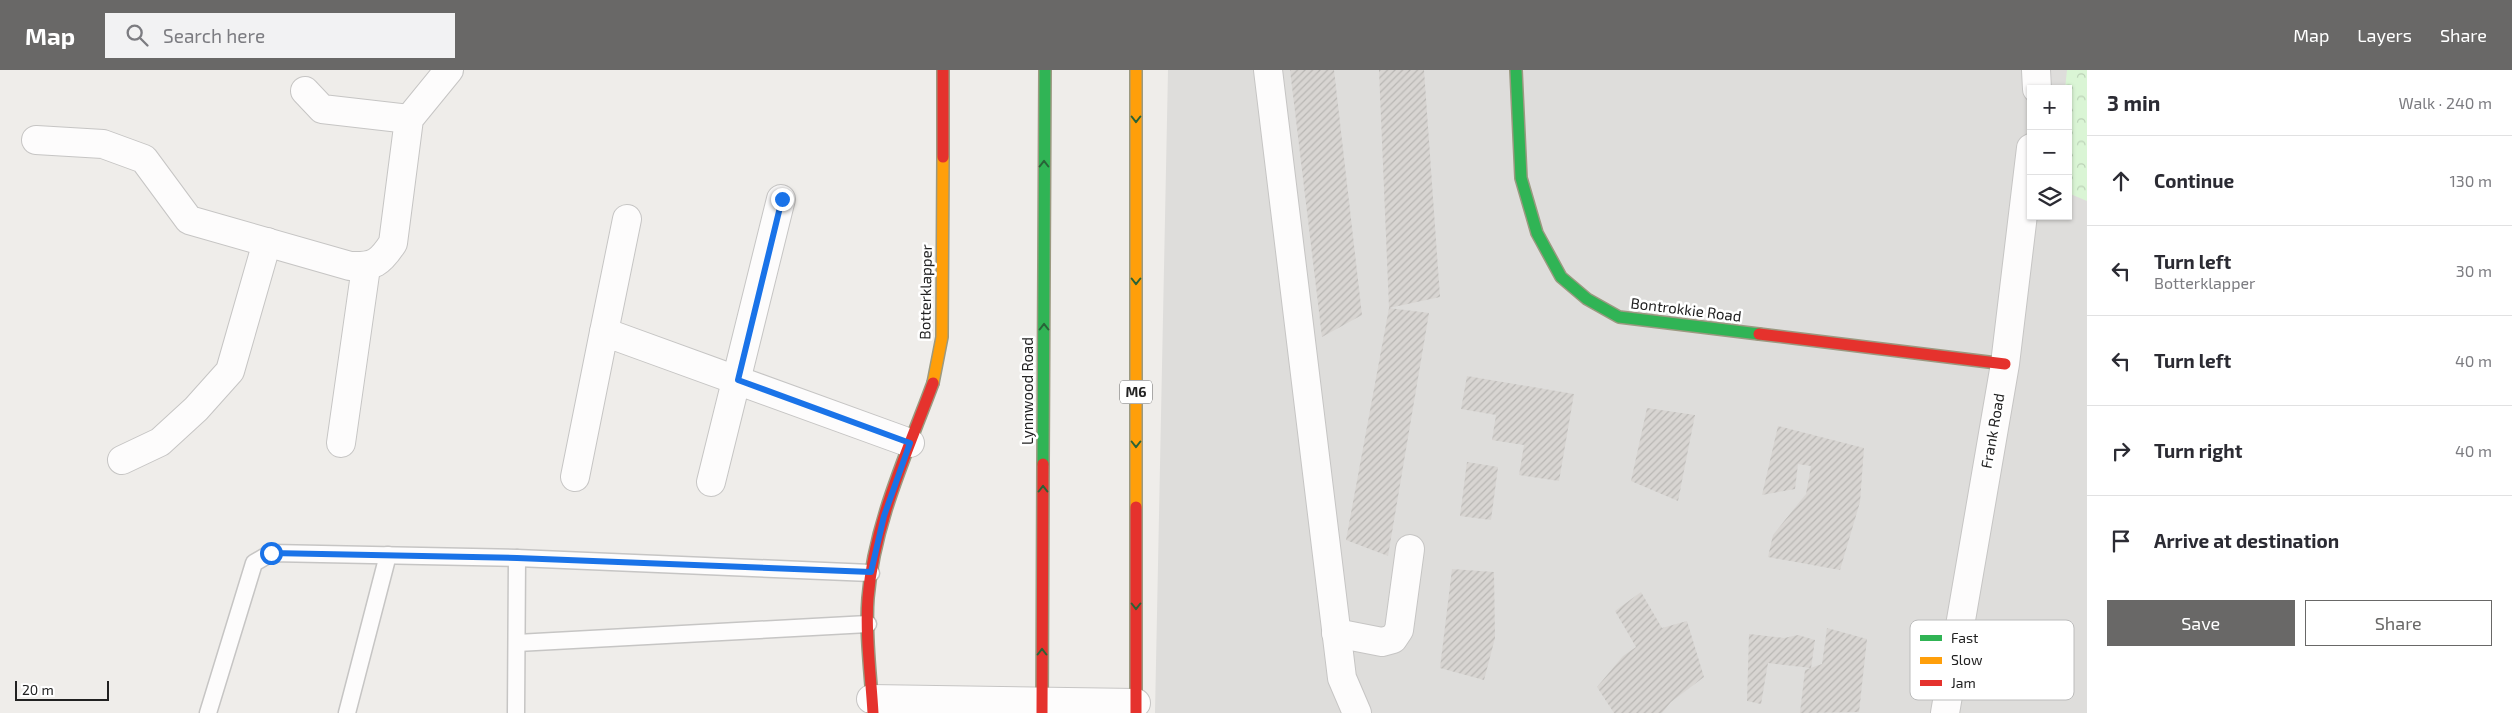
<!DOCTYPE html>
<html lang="en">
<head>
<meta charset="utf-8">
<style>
	:root { --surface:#fff; --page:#f2f2f3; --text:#2b2b33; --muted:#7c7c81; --line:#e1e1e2; --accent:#696867 }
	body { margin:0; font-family:"Exo 2",sans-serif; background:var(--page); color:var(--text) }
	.controls { position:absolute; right:15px; top:15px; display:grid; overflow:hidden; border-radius:0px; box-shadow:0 1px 4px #0004 }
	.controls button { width:45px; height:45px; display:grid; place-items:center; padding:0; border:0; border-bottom:1px solid var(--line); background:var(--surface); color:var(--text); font:25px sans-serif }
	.scale { position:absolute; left:15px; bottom:12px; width:94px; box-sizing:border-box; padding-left:5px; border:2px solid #212121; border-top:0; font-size:14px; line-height:18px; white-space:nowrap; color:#212121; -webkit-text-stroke:4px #fff; paint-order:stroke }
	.stop { position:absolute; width:15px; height:15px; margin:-11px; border:4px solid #1a73e8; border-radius:50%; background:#fff }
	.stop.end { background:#1a73e8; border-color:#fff; box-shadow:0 1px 5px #0008 }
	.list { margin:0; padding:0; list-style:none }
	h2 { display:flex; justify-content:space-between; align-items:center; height:65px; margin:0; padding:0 20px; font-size:21px }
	h2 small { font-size:16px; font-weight:400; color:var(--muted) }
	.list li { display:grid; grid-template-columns:32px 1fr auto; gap:15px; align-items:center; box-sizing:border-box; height:90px; padding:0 20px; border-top:1px solid var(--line) }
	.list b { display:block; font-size:19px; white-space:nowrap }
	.list p { margin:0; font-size:16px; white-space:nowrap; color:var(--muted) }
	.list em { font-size:16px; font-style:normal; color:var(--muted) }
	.actions { display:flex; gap:10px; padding:15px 20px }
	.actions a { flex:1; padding:11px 0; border:1px solid var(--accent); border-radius:0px; text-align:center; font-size:18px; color:var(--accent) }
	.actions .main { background:var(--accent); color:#fff }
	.icon { flex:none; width:28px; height:28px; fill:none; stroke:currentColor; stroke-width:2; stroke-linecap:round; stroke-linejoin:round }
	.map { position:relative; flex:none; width:2087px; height:643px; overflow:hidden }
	header { display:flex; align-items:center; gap:30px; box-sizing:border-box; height:70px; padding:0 25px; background:var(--accent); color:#fff }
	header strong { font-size:24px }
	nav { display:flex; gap:28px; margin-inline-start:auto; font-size:18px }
	.search { width:350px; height:45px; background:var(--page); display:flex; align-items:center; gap:12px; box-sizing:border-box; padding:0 18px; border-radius:0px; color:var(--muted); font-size:19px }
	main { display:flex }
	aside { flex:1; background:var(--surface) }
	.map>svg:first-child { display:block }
	.residential { fill:#dedddb; fill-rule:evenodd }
	.park { fill:url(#park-crowns) }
	.building { fill:url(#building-hatch) }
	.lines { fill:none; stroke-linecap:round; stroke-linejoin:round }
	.lane-casing { stroke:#c6c5c4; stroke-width:19 }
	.street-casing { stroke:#c6c5c4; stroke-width:30 }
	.fast-casing { stroke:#9b9980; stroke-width:14 }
	.slow-casing { stroke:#9b9980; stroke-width:14 }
	.jam-casing { stroke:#9b9980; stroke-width:14 }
	.lane { stroke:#fdfcfc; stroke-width:16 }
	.street { stroke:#fdfcfc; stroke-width:28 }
	.fast { stroke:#30b455; stroke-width:11 }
	.slow { stroke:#ff9f0a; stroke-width:11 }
	.jam { stroke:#e5322d; stroke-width:11 }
	.oneway { stroke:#286338 }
	.route { stroke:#1a73e8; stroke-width:6 }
	.labels { text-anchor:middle; stroke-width:5; stroke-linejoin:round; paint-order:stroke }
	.shield { fill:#fff; stroke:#646464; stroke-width:1 }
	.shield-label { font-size:14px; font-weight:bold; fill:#212121 }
	.street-label { font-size:15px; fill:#212121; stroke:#fff }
	.key { fill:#fff; stroke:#bcbcbc; stroke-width:1 }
	.key-label { font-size:14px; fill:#212121 }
</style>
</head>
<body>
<header>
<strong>Map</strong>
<div class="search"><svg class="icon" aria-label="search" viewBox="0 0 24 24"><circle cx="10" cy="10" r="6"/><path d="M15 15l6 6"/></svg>Search here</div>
<nav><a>Map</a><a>Layers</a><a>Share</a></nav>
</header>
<main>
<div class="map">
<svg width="2087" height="643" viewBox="0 0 2087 643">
	<defs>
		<pattern id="park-crowns" width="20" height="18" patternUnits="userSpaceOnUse" patternTransform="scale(1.25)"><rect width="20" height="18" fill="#daf5d5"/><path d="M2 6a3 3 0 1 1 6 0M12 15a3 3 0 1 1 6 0" fill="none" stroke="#bbd2b7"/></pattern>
		<pattern id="building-hatch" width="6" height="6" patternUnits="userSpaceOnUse" patternTransform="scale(1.25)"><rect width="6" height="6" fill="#d8d5d2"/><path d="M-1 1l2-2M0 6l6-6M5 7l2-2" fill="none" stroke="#b9b7b4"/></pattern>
	</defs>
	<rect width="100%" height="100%" fill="#efedea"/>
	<path class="residential" d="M1168 0H2087V643H1155ZM2031 19H2068V146H2031Z"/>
	<polygon class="park" points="2067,0 2087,0 2087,131 2068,123 2068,19 2065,19"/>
	<g class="building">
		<polygon points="1290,0 1334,0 1362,245 1322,267"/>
		<polygon points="1379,0 1424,0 1440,227 1389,238"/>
		<polygon points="1389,238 1429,243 1388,486 1346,470"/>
		<polygon points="1467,306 1574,324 1559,411 1519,405 1524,375 1492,370 1496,345 1461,339"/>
		<polygon points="1647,338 1695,345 1678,431 1631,411"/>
		<polygon points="1778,356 1864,378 1860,432 1840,500 1768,487 1773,465 1806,424 1811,396 1798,394 1795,419 1762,425"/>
		<polygon points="1467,392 1498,397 1491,450 1460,446"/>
		<polygon points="1452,499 1494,502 1495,568 1484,610 1440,598"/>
		<polygon points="1641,522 1662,558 1687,551 1704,607 1671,632 1662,643 1614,643 1597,617 1623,586 1636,577 1615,541"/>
		<polygon points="1827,558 1867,569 1859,642 1800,643 1805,600 1822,594"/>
		<polygon points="1749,564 1784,568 1798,565 1815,570 1811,598 1768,593 1761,634 1747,631"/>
	</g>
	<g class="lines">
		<g class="lane-casing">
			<g id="lane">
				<polyline points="517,573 868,554"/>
				<polyline points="208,643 254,493 271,483 517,488 871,503"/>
				<polyline points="347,643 388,485"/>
				<polyline points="516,643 517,488"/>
			</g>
		</g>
		<g class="street-casing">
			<g id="street">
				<polyline points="1268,0 1342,608 1357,643"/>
				<polyline points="2036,0 2037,19"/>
				<polyline points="305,21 322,39 409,49"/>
				<path d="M36 70 103 74 144 89 189 150 350 196C374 197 380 193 393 173L409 49 449 0"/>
				<polyline points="604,262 627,149"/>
				<polyline points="341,373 366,197"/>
				<polyline points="122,390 160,372 196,339 230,301 267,172"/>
				<polyline points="575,407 604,262 910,373"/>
				<polyline points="711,412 781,129"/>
				<polyline points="1336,563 1382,572 1393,569 1399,560 1410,479"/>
				<polyline points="871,629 1136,633"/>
				<polyline points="1945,643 2005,294 2031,78"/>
			</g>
		</g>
		<g class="fast-casing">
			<g id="fast">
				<polyline points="1516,0 1521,108 1537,163 1561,207 1587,229 1619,247 1759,264"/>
				<polyline points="1043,394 1045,0"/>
			</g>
		</g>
		<g class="slow-casing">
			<g id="slow">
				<polyline points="1136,0 1136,437"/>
				<polyline points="933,313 942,267 943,87"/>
			</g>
		</g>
		<g class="jam-casing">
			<g id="jam">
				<polyline points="943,87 943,0"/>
				<polyline points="1759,264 2005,294"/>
				<polyline points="1136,437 1136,643"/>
				<path d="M873 643C871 607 865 564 868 528 874 453 907 383 933 313"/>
				<polyline points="1042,643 1043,394"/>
			</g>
		</g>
		<use href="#lane" class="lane"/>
		<use href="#street" class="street"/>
		<use href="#fast" class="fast"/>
		<use href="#slow" class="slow"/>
		<use href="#jam" class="jam"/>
	</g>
	<defs><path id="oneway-chevron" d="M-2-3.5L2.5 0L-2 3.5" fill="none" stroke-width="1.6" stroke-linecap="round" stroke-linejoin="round" transform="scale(1.25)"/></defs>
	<g class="oneway">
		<use href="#oneway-chevron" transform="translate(1136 49) rotate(90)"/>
		<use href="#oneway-chevron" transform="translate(1044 94) rotate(-90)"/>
		<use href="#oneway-chevron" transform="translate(1136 211) rotate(90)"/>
		<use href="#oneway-chevron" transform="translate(1044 257) rotate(-90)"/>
		<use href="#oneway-chevron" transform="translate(1136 374) rotate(90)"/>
		<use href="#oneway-chevron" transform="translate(1043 419) rotate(-90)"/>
		<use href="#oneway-chevron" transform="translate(1136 536) rotate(90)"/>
		<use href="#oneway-chevron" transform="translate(1042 582) rotate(-90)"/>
	</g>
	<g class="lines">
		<polyline class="route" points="271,483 517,488 871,502 884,446 910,373 738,310 782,129"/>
	</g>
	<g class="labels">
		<rect class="shield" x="1120" y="310.5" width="32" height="23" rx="4"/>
		<g class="shield-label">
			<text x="1136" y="327">M6</text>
		</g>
		<g class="street-label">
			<text transform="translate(926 222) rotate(-89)" y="5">Botterklapper</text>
			<text transform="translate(1686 240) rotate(7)" y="5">Bontrokkie Road</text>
			<text transform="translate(1028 321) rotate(-90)" y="5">Lynnwood Road</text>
			<text transform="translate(1993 361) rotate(-80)" y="5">Frank Road</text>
		</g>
	</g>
	<rect x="1910" y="550" width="164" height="80" rx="8" class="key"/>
	<rect x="1920" y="565" width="22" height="6" fill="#30b455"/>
	<rect x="1920" y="587" width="22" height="7" fill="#ff9f0a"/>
	<rect x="1920" y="610" width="22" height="6" fill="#e5322d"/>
	<g class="key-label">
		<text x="1951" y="573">Fast</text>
		<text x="1951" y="595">Slow</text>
		<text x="1951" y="618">Jam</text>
	</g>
</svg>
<div class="controls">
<button>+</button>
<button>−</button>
<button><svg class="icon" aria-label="layers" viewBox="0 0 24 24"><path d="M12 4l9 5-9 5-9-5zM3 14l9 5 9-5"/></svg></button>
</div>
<div class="scale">20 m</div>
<div class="stop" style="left:271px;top:483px"></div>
<div class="stop end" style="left:782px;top:129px"></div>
</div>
<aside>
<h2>3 min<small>Walk · 240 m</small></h2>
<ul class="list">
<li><svg class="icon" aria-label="ahead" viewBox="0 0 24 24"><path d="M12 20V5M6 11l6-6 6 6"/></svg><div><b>Continue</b></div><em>130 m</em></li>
<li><svg class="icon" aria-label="left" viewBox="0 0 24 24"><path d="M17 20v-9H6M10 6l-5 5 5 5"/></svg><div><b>Turn left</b><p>Botterklapper</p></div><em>30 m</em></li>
<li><svg class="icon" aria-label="left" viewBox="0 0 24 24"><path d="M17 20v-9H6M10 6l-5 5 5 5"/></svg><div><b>Turn left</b></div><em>40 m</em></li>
<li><svg class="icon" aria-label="right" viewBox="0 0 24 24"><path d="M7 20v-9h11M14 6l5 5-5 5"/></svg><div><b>Turn right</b></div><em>40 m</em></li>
<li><svg class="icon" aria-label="arrive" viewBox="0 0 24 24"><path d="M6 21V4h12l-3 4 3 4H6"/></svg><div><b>Arrive at destination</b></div></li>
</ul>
<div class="actions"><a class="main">Save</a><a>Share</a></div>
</aside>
</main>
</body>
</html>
